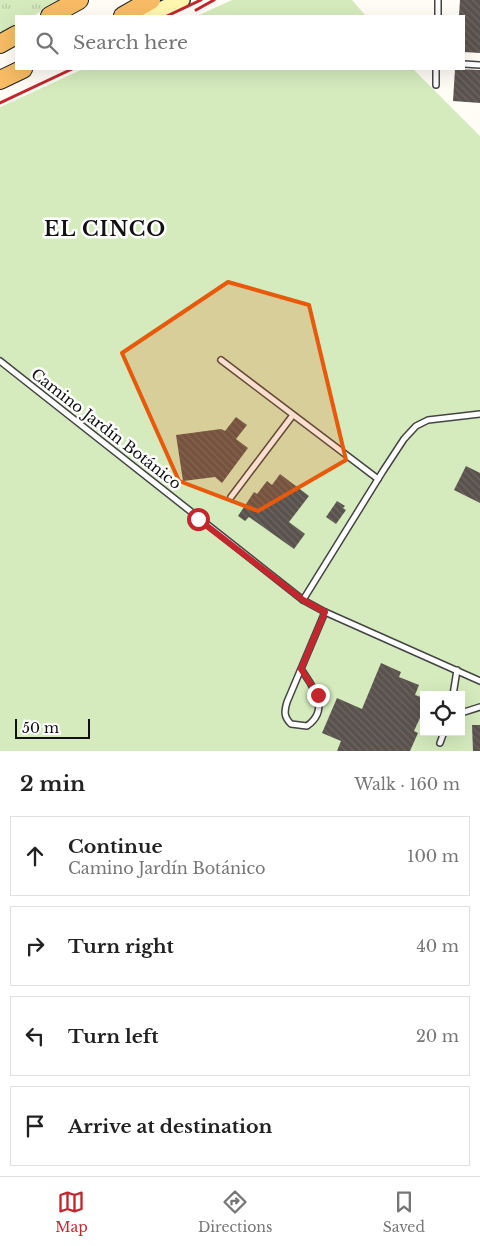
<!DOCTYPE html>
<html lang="en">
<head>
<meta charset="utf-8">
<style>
	:root { --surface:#fff; --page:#f2f2f2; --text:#222; --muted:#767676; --line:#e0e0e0; --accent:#c4262e }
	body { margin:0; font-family:"Libre Baskerville",serif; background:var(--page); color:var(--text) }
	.controls { position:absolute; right:15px; bottom:15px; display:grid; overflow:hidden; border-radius:0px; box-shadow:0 5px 20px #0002 }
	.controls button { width:45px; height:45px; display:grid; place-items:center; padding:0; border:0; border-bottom:1px solid var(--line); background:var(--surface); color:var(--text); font:25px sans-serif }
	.scale { position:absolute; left:15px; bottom:12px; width:75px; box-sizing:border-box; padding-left:5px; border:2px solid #111; border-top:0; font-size:14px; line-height:18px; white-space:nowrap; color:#111; -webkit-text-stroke:4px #fff; paint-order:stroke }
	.stop { position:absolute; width:15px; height:15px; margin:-11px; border:4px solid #c4262e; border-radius:50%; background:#fff }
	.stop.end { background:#c4262e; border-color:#fff; box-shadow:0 1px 5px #0008 }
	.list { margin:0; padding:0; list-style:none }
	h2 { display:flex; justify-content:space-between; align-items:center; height:65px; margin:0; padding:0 20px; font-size:21px }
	h2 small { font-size:16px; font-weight:400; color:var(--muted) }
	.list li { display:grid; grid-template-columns:32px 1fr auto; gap:15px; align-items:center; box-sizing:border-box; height:80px; margin:0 10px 10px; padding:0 10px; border:1px solid var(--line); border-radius:0px }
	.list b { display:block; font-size:19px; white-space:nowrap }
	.list p { margin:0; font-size:16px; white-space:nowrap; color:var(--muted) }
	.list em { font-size:16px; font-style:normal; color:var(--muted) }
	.icon { flex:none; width:28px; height:28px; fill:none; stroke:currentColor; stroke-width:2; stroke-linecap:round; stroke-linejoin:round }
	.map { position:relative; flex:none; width:480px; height:751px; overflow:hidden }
	.search { position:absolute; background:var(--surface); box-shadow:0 5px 20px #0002; left:15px; right:15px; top:15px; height:55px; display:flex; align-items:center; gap:12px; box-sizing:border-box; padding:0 18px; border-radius:0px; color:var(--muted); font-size:19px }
	.sheet { height:425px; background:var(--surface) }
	nav { display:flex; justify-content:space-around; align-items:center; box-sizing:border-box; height:70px; border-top:1px solid var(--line); background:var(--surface); font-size:14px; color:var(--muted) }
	nav a { display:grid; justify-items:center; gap:2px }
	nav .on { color:var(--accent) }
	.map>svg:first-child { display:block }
	.grass { fill:url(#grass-tufts) }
	.park { fill:#d5ebbd; fill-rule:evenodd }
	.building { fill:url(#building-back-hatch) }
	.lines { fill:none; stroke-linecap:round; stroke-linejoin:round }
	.service-casing { stroke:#444; stroke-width:8 }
	.secondary-casing { stroke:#333; stroke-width:18 }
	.trunk-casing { stroke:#222; stroke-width:20 }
	.service { stroke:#fff; stroke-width:5 }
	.secondary { stroke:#fff6b0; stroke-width:15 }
	.trunk { stroke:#f7bc64; stroke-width:18 }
	.rail { stroke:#c4262e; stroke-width:3 }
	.route { stroke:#c4262e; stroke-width:6 }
	.marked { fill:#e8590c; fill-opacity:0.2; stroke:#e8590c; stroke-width:4; stroke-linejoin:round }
	.labels { text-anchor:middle; stroke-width:5; stroke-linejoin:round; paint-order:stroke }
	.street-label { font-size:15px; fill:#111; stroke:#fff }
	.district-label { font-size:20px; font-weight:bold; letter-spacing:1px; fill:#111; stroke:#fff }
</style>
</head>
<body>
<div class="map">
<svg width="480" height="751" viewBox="0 0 480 751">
	<defs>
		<pattern id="grass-tufts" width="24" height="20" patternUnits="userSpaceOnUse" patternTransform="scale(1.25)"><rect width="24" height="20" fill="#d5ebbd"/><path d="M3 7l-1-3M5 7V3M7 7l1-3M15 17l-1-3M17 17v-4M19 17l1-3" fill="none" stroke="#b6c8a1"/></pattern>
		<pattern id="building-back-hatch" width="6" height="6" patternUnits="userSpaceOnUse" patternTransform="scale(1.25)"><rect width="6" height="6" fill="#5a524d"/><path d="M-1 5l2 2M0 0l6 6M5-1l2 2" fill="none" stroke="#6d6662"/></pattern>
	</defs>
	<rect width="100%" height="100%" fill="#fffdf5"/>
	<polygon class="grass" points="0,0 60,0 33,16 16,16 16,26 0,35"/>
	<g class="park">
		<polygon points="232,0 352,0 366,16 197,16"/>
		<path d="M83 69H413L480 136V751H0V107ZM424 695H461V732H424Z"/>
	</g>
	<g class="building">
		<polygon points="460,0 480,0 480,53 464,52 464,16 459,16"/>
		<polygon points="455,69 480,70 480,103 453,101"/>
		<polygon points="236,417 247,425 236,439 248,448 222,483 215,477 183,481 176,435 221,429 225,431"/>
		<polygon points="466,466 480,473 480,503 454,490"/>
		<polygon points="280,474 309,496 289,522 305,534 294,549 249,517 245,521 238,516 254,492 257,494 267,481 272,485"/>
		<polygon points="337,501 345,506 343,508 346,510 336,524 326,517"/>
		<polygon points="381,663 401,672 399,677 419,685 415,695 424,698 424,709 414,731 418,733 410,751 337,751 341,741 322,733 337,698 362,709"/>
		<polygon points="472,725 480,725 480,751 473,751"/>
	</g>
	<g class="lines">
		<g class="service-casing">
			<g id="service">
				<polyline points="438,16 438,0"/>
				<polyline points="464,64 480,65"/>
				<polyline points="436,85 436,69"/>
				<polyline points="221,360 378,479"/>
				<polyline points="0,361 303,600 325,612 480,681"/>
				<polyline points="231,497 293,415"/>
				<polyline points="303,600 383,471 404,439 416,426 428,420 480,414"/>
				<path d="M301 669C313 687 331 709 307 726L291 724C284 717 284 712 287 702L325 612"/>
				<polyline points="453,695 457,670"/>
				<polyline points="461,713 480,707"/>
				<polyline points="440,743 444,732"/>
			</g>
		</g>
		<g class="secondary-casing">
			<polyline id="secondary" points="147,16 182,0"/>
		</g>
		<g class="trunk-casing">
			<g id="trunk">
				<polyline points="50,16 79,0"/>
				<polyline points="123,16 151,0"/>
				<polyline points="0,44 16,35"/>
				<polyline points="0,80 23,69"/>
			</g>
		</g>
		<use href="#service" class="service"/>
		<use href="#secondary" class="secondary"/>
		<use href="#trunk" class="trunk"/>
		<g class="rail">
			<polyline points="196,10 214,0"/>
			<polyline points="167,16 201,0"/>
			<polyline points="0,103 72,69"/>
		</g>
	</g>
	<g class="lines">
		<polyline class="route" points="198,519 303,600 325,612 301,669 318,695"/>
	</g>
	<path class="marked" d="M228 282 309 305 346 460 258 511 179 481 122 353Z"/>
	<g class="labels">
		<g class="street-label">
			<text transform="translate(106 429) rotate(38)" y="5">Camino Jardín Botánico</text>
		</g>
		<g class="district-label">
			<text x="105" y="236">EL CINCO</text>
		</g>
	</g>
</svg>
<div class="controls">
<button><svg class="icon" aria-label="locate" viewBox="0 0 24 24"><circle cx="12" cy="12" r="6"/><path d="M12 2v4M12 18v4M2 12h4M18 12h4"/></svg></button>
</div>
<div class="scale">50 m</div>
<div class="stop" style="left:198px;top:519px"></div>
<div class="stop end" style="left:318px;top:695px"></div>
<div class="search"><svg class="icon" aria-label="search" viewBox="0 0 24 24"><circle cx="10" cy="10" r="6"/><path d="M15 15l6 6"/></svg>Search here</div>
</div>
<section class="sheet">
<h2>2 min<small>Walk · 160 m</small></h2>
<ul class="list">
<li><svg class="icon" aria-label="ahead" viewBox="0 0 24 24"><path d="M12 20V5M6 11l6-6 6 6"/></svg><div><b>Continue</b><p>Camino Jardín Botánico</p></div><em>100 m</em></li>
<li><svg class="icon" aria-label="right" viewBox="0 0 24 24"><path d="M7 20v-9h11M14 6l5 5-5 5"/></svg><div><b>Turn right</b></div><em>40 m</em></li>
<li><svg class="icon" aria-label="left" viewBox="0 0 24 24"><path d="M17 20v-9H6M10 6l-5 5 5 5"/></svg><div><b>Turn left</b></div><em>20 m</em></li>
<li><svg class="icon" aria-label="arrive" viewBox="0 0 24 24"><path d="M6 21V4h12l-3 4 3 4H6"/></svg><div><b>Arrive at destination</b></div></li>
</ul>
</section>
<nav>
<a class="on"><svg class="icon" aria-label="map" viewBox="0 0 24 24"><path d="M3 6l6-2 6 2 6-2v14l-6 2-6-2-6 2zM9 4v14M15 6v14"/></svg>Map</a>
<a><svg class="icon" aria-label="directions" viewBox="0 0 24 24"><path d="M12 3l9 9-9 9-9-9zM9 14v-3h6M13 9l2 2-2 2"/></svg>Directions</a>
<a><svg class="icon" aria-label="saved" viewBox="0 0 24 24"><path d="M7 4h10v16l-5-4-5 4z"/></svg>Saved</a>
</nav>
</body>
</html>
